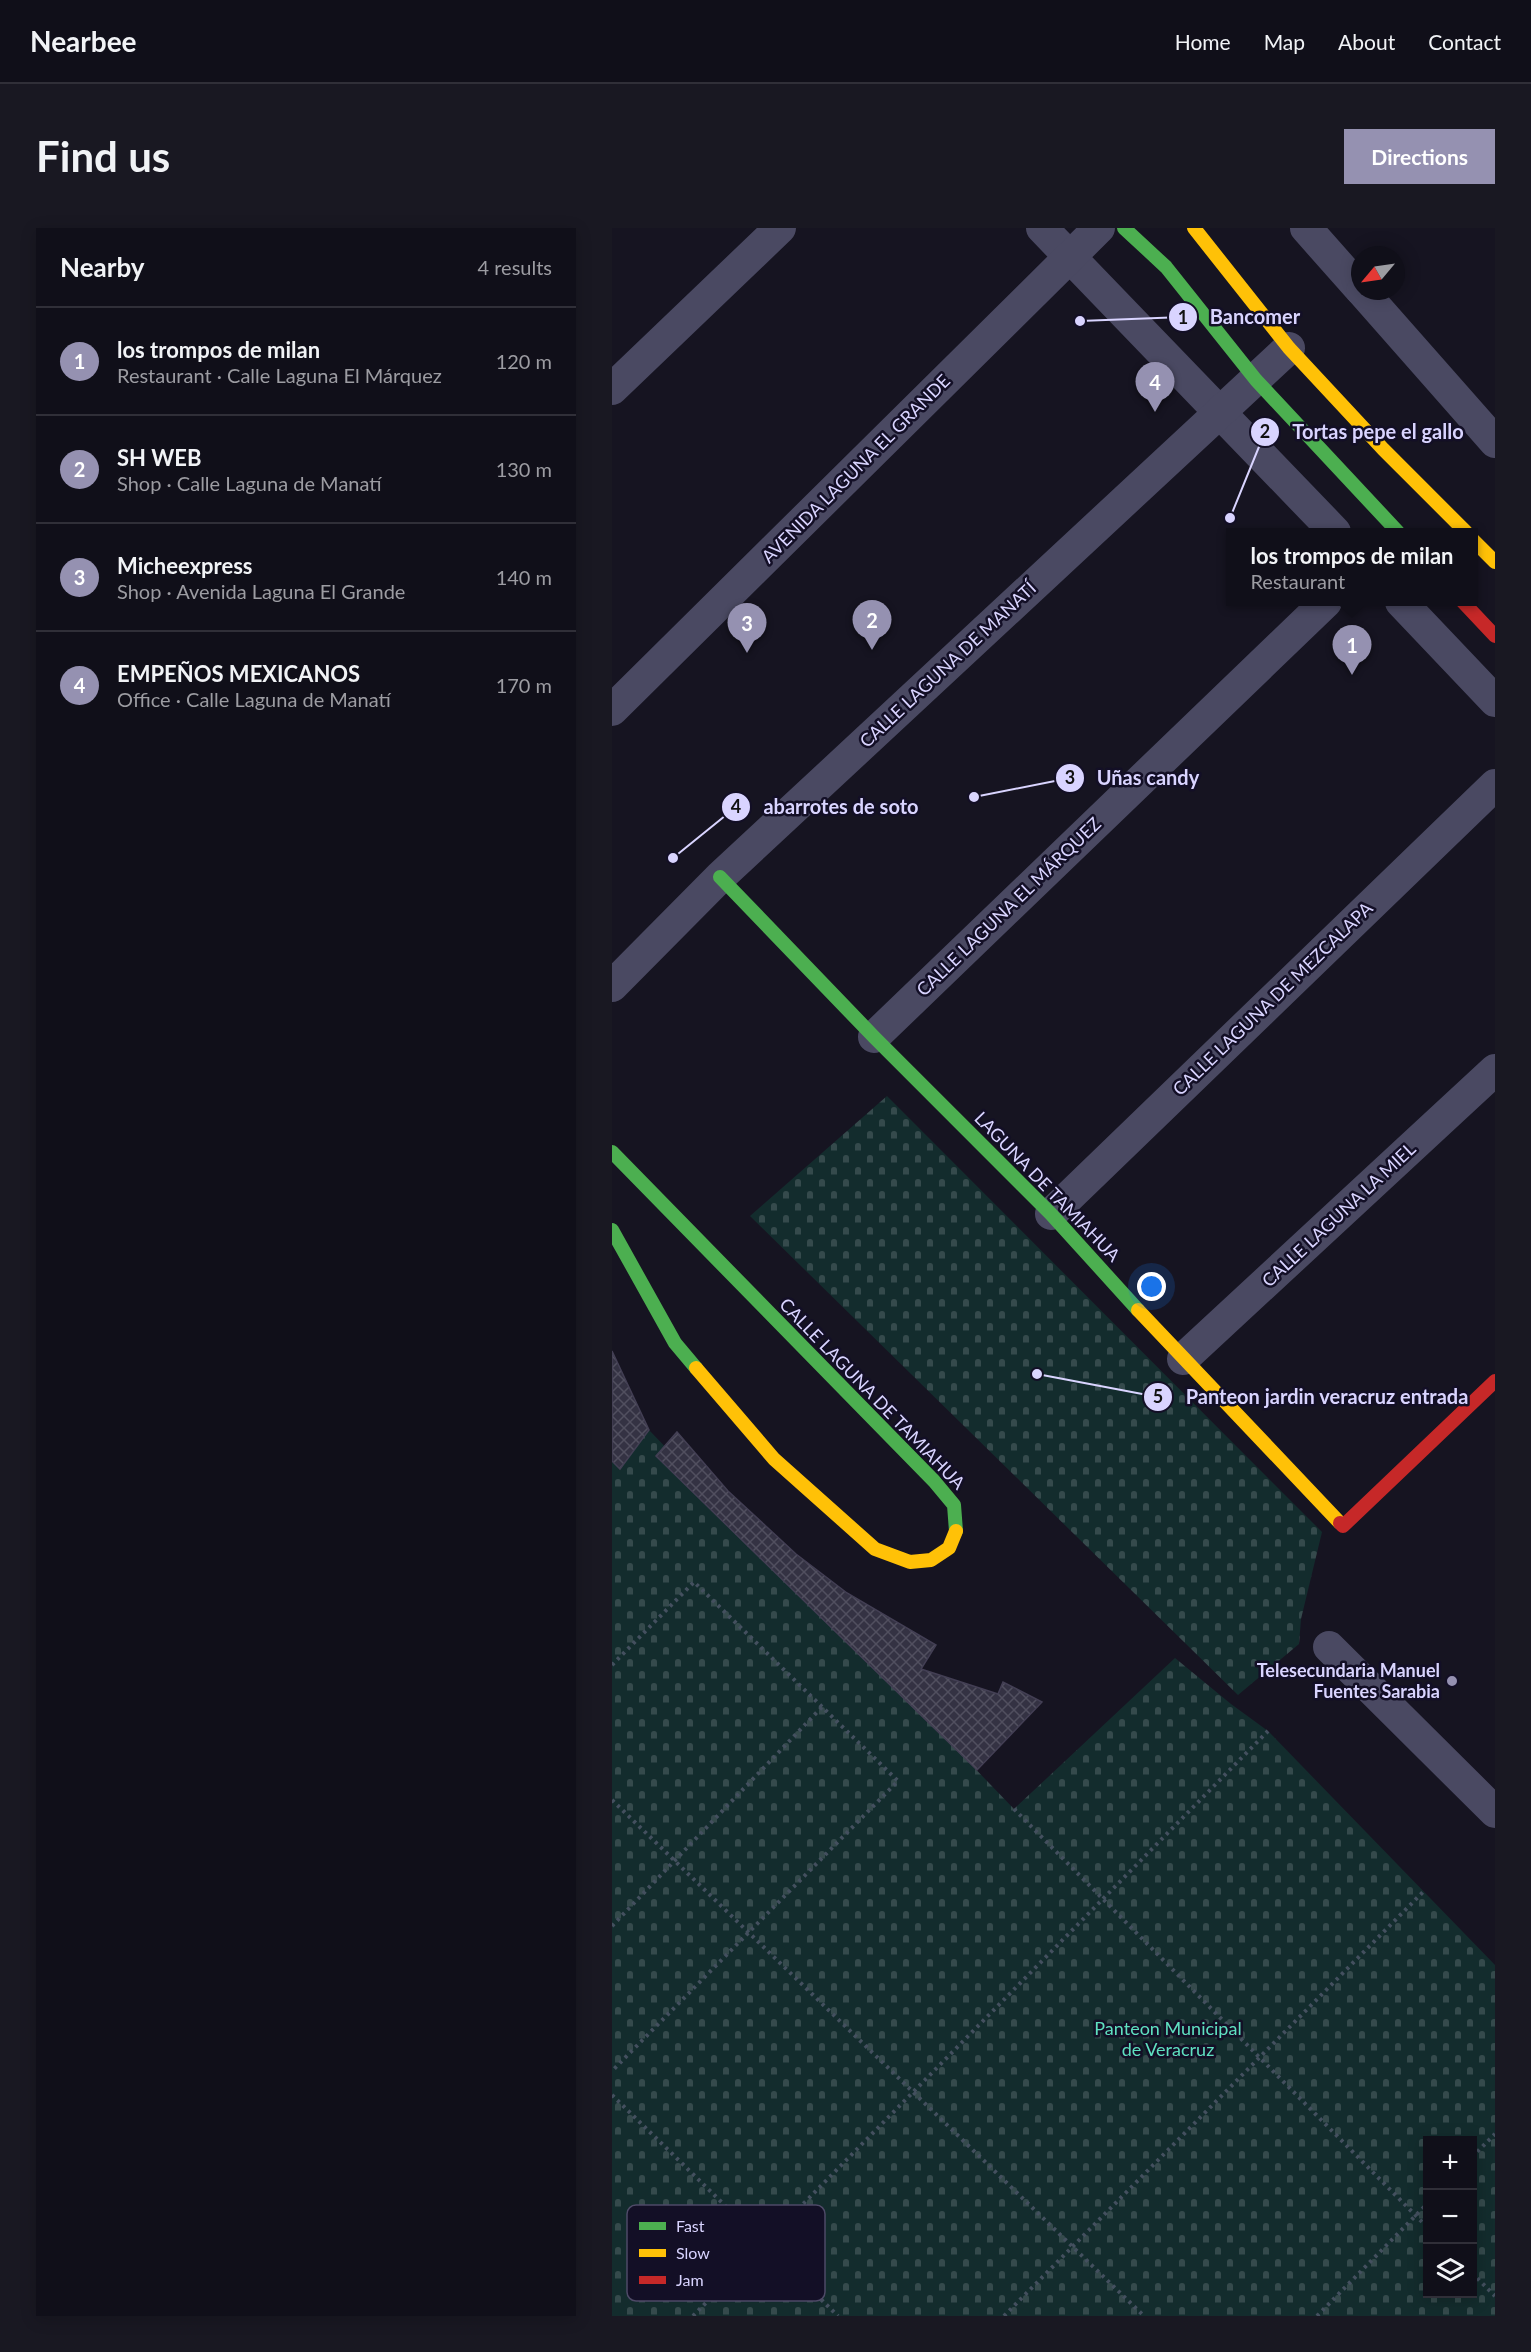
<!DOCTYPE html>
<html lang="en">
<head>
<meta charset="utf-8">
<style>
	:root { --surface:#100f19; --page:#191822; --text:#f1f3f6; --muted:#9c9ca2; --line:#302f38; --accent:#9591b1 }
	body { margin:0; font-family:Lato,sans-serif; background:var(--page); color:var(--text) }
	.controls { position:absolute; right:18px; bottom:18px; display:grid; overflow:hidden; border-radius:0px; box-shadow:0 3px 15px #0003 }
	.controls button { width:54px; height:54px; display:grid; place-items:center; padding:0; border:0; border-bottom:2px solid var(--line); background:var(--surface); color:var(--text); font:30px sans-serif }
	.compass { position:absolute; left:739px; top:18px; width:54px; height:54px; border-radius:50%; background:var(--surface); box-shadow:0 3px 15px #0003; rotate:241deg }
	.you { position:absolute; left:540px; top:1059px; width:21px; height:21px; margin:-15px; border:4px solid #fff; border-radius:50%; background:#1a73e8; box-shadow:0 0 0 9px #1a73e833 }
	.badge { display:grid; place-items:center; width:39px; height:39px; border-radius:50%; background:var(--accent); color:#fff; font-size:20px; font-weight:700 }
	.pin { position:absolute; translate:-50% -50px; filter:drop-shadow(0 2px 3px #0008) }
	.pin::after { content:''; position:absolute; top:32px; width:21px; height:18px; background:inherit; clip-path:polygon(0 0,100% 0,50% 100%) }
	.popup { position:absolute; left:614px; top:300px; width:252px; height:78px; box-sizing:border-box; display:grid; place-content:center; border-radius:0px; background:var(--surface); filter:drop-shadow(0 2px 4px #0005); font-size:20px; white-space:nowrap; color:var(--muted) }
	.popup b { font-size:22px; color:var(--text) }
	.popup::after { content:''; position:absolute; left:50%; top:100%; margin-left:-12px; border:12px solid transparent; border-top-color:var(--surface) }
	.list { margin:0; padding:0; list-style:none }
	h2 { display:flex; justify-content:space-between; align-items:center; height:78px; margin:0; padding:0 24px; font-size:26px }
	h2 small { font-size:20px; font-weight:400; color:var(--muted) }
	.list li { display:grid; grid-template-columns:39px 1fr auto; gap:18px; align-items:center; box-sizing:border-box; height:108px; padding:0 24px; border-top:2px solid var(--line) }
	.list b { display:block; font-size:22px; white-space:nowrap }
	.list p { margin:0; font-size:20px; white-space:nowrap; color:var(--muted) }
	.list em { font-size:20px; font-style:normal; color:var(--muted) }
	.icon { flex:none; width:33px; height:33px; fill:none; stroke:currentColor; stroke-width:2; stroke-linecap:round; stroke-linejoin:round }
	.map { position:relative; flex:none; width:883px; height:2088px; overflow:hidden; border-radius:0px }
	header { display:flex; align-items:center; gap:36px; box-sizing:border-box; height:84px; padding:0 30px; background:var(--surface); border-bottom:2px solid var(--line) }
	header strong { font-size:28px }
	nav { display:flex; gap:33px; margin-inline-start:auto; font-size:21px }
	.intro { display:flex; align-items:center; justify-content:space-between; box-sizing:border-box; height:144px; padding:0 36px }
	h1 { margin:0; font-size:42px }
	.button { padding:15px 27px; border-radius:0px; background:var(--accent); color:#fff; font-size:21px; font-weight:700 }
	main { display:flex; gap:36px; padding:0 36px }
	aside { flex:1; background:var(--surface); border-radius:0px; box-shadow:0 3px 15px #0003 }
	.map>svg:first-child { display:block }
	.cemetery { fill:url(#cemetery-stones); fill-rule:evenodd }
	.building { fill:url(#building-cross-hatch); stroke:#433f54; stroke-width:1.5 }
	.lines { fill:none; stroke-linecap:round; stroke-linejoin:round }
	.path { stroke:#44505f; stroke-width:4; stroke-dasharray:3 4.5; stroke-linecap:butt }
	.street { stroke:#4a4962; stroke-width:32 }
	.fast { stroke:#4caf50; stroke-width:14 }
	.slow { stroke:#ffc107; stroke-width:14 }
	.jam { stroke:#c62828; stroke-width:14 }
	.poi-dot { fill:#9591b1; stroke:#130f26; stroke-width:2 }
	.labels { text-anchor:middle; stroke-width:5; stroke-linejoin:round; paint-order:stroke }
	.street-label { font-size:18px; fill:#d9d4ff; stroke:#130f26 }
	.poi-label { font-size:18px; font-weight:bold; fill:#d9d4ff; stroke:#130f26; text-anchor:end }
	.park-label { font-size:18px; fill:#5fe0c0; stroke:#130f26 }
	.key { fill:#130f26; stroke:#4e4a67; stroke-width:1.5 }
	.key-label { font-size:16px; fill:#d9d4ff }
	.leader { fill:none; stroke:#d9d4ff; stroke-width:2 }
	.callout-dot { fill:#d9d4ff; stroke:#130f26; stroke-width:2 }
	.mark-label { font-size:18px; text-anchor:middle; font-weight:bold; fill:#111 }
	.callout-label { font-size:20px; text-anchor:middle; font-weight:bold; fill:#d9d4ff; stroke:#130f26; stroke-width:5; stroke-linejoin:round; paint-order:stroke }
</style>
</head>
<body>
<header>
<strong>Nearbee</strong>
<nav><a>Home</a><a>Map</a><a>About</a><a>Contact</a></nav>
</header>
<div class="intro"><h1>Find us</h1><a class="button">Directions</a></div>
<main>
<aside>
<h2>Nearby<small>4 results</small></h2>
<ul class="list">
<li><span class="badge">1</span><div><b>los trompos de milan</b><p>Restaurant · Calle Laguna El Márquez</p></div><em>120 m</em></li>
<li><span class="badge">2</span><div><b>SH WEB</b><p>Shop · Calle Laguna de Manatí</p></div><em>130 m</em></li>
<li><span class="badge">3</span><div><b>Micheexpress</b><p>Shop · Avenida Laguna El Grande</p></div><em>140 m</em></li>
<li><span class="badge">4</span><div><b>EMPEÑOS MEXICANOS</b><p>Office · Calle Laguna de Manatí</p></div><em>170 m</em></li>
</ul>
</aside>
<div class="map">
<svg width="883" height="2088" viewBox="0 0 883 2088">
	<defs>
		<pattern id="cemetery-stones" width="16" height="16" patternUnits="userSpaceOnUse" patternTransform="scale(1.5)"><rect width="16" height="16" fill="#132c2d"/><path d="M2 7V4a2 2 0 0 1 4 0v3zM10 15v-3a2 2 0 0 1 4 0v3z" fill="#354a4c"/></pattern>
		<pattern id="building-cross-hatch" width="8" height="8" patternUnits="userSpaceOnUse" patternTransform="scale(1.5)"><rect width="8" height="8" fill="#343243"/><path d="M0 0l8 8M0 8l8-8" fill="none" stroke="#514f5f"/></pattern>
	</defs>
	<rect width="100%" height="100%" fill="#161421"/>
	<g class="cemetery">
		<polygon points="275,868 710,1304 689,1391 687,1416 626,1467 138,988"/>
		<path d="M0 1123 37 1202 402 1581 563 1430 619 1476 656 1503 883 1737V2088H0ZM816 1912H860V2066H816Z"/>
	</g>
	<g class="building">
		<polygon points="0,1123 37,1202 8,1241 0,1233"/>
		<polygon points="65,1204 116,1263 184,1326 235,1365 324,1417 309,1441 386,1466 391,1454 430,1474 365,1542 44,1228"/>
	</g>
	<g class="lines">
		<g class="path">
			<polyline points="0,1437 82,1354 286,1553 0,1843"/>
			<polyline points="0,1572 532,2088"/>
			<polyline points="402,1581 816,2000"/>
			<polyline points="0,1698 210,1479"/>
			<polyline points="0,1867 226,2088"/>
			<polyline points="860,1929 883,1906"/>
			<polyline points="860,2045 883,2068"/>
			<polyline points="81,2088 656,1503"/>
			<polyline points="392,2088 811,1664"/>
			<polyline points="705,2088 816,1975"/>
		</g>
		<g class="street">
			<polyline points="430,0 723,304"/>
			<polyline points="694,0 748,61"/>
			<polyline points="750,63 883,214"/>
			<polyline points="0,161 168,0"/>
			<polyline points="789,374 883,473"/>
			<polyline points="0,482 487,0"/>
			<polyline points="0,758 108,649 677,120"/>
			<polyline points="262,809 714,374"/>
			<polyline points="439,986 883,557"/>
			<polyline points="571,1131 883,842"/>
			<polyline points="717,1419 883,1584"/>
		</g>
		<g class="fast">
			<polyline points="512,0 554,39 644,152 786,304"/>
			<polyline points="108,649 262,809 439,986 526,1082"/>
			<polyline points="0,924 322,1253 342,1277 344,1303"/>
			<polyline points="0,1002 63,1115 84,1140"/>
		</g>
		<g class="slow">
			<polyline points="582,0 677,120 771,221 854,304"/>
			<polyline points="861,312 883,334"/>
			<polyline points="526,1082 728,1295"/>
			<polyline points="84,1140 162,1231 263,1321 298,1334 319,1332 337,1320 344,1303"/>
		</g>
		<g class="jam">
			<polyline points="851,374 883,408"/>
			<polyline points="728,1295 731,1298 883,1153"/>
		</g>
	</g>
	<circle class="poi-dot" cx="840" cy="1453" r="6"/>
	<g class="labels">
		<g class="street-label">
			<text transform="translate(244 241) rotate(-45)" y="6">AVENIDA LAGUNA EL GRANDE</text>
			<text transform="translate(336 437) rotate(-43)" y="6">CALLE LAGUNA DE MANATÍ</text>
			<text transform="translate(397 679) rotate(-44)" y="6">CALLE LAGUNA EL MÁRQUEZ</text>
			<text transform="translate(661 771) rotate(-44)" y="6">CALLE LAGUNA DE MEZCALAPA</text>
			<text transform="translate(435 959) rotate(46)" y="6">LAGUNA DE TAMIAHUA</text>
			<text transform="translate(727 987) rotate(-43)" y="6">CALLE LAGUNA LA MIEL</text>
			<text transform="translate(260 1166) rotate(46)" y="6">CALLE LAGUNA DE TAMIAHUA</text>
		</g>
		<g class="poi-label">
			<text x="828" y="1449">Telesecundaria Manuel<tspan x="828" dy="21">Fuentes Sarabia</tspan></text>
		</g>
		<g class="park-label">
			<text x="556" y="1807">Panteon Municipal<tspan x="556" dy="21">de Veracruz</tspan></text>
		</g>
	</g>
	<rect x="15" y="1977" width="198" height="96" rx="9" class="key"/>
	<rect x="27" y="1994" width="27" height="8" fill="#4caf50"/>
	<rect x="27" y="2021" width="27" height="8" fill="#ffc107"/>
	<rect x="27" y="2048" width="27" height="8" fill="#c62828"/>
	<g class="key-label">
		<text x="64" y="2004">Fast</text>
		<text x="64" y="2031">Slow</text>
		<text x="64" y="2058">Jam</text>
	</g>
	<path class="leader" d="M468 93L571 89M618 290L653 204M362 569L458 550M61 630L124 579M425 1146L546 1169"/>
	<g class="callout-dot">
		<circle cx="468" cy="93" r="6"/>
		<circle cx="618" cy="290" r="6"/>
		<circle cx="362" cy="569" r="6"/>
		<circle cx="61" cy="630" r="6"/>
		<circle cx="425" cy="1146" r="6"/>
		<circle cx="571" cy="89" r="15"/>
		<circle cx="653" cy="204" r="15"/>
		<circle cx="458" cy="550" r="15"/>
		<circle cx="124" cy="579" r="15"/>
		<circle cx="546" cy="1169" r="15"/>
	</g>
	<g class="mark-label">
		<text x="571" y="96">1</text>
		<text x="653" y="210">2</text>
		<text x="458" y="556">3</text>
		<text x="124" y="585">4</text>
		<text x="546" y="1175">5</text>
	</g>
	<g class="callout-label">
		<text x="643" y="96">Bancomer</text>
		<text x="766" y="211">Tortas pepe el gallo</text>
		<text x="536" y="557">Uñas candy</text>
		<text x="229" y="586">abarrotes de soto</text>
		<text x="715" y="1176">Panteon jardin veracruz entrada</text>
	</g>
</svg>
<div class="controls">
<button>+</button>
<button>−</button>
<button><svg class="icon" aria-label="layers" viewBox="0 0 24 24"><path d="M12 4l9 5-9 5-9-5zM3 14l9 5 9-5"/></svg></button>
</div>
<svg class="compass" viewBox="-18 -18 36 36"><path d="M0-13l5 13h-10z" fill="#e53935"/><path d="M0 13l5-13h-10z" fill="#9c9ca2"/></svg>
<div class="you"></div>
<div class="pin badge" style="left:740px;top:447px">1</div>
<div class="popup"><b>los trompos de milan</b>Restaurant</div>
<div class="pin badge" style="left:260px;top:422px">2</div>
<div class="pin badge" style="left:135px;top:425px">3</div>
<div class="pin badge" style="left:543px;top:184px">4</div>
</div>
</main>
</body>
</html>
